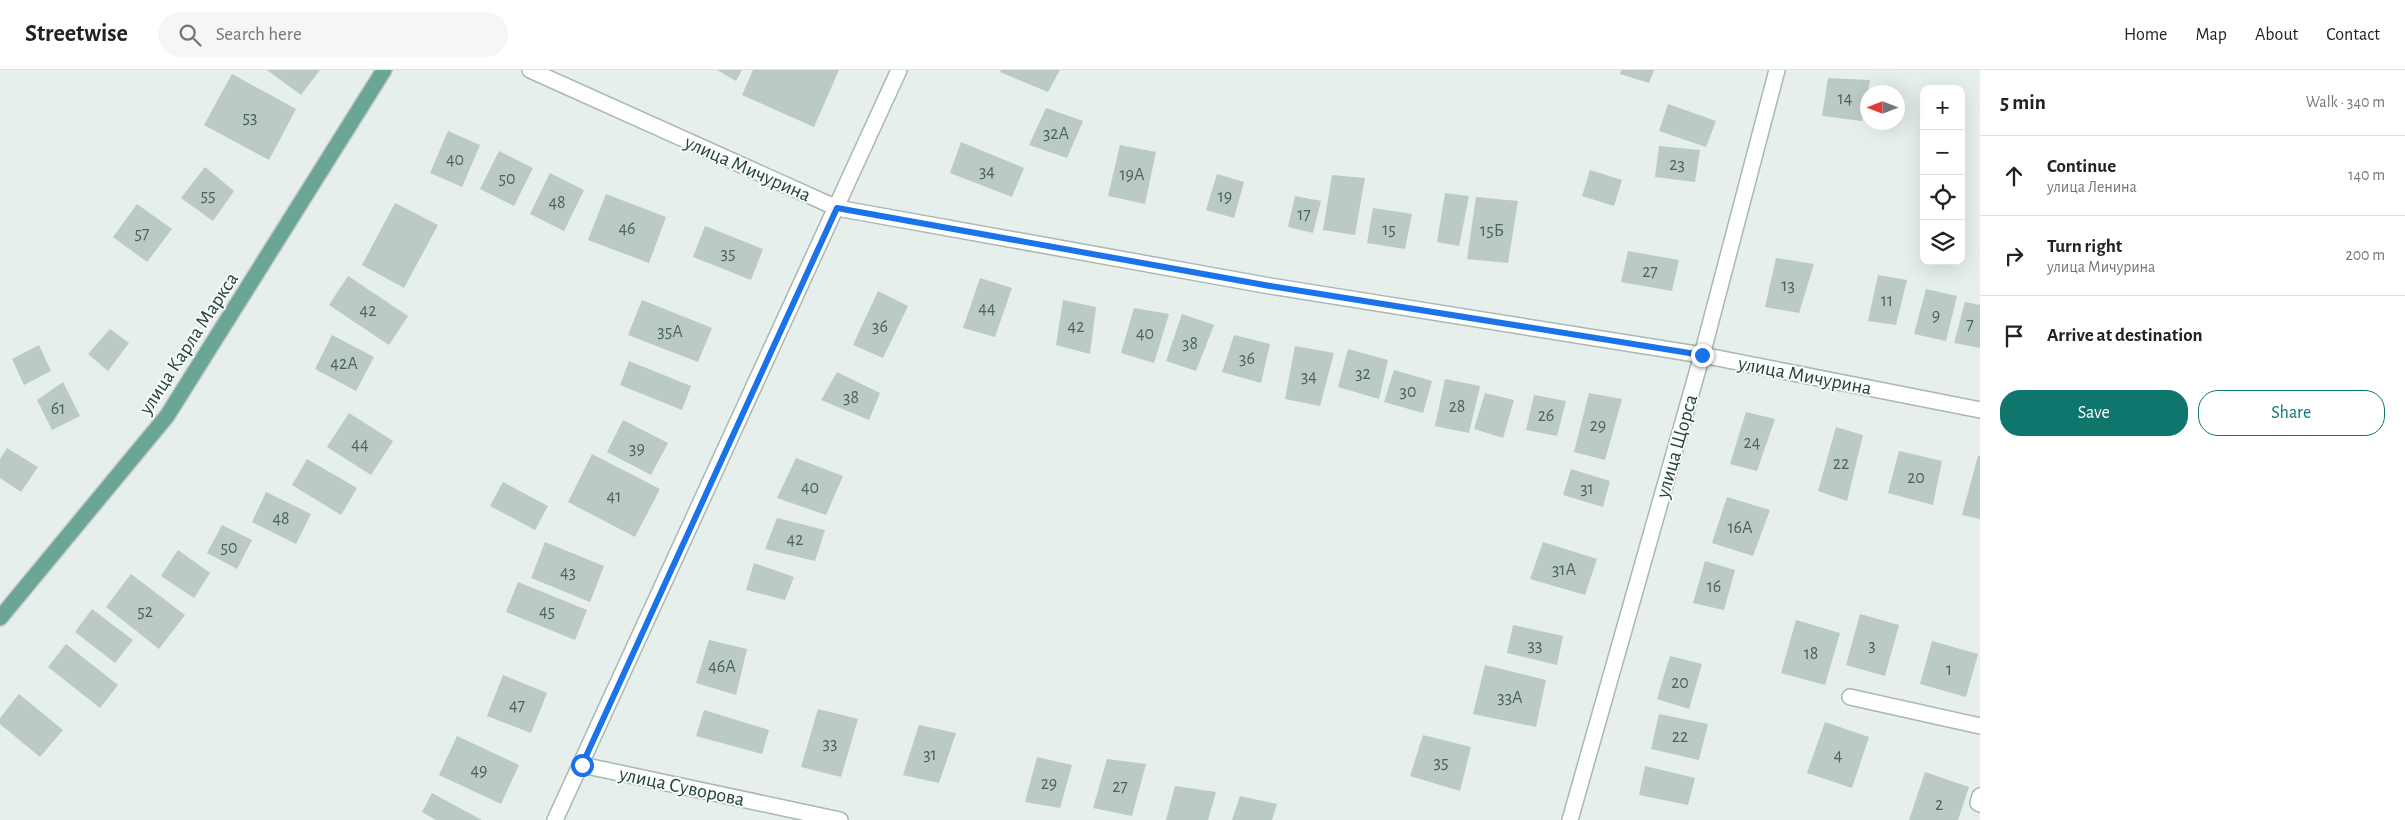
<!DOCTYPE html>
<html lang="en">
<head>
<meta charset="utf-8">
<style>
	:root { --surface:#fff; --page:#f6f6f6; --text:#222; --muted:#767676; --line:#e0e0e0; --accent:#0f766e }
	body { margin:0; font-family:"Alegreya Sans",sans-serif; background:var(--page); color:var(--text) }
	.controls { position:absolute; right:15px; top:15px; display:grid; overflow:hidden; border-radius:10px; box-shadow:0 5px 20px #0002 }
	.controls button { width:45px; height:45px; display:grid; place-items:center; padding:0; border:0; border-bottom:1px solid var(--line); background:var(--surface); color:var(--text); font:25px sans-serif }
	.compass { position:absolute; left:1860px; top:15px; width:45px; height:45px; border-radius:50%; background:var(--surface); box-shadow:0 5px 20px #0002; rotate:270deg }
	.stop { position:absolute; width:15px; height:15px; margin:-11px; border:4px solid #1a73e8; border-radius:50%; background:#fff }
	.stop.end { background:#1a73e8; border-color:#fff; box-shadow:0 1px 5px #0008 }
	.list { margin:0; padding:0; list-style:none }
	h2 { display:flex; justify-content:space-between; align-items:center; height:65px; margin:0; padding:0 20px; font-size:21px }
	h2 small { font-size:16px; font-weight:400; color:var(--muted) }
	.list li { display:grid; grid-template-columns:32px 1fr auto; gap:15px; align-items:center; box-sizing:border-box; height:80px; padding:0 20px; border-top:1px solid var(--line) }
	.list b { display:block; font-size:19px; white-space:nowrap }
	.list p { margin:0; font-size:16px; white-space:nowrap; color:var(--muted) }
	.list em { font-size:16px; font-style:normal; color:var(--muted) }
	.actions { display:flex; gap:10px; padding:15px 20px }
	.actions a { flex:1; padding:11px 0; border:1px solid var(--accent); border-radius:20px; text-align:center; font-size:18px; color:var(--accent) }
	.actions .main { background:var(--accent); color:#fff }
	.icon { flex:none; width:28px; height:28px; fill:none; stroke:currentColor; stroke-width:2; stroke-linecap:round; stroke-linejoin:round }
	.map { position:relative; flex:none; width:1980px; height:750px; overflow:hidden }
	header { display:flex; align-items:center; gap:30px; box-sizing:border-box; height:70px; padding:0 25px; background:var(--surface); border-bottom:1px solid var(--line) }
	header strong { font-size:24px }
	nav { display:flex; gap:28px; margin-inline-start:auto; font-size:18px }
	.search { width:350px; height:45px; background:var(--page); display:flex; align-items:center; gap:12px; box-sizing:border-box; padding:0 18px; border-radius:28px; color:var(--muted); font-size:19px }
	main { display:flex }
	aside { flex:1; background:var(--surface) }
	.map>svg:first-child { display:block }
	.building { fill:#bbcac4 }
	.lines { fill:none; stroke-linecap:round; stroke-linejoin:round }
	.minor-casing { stroke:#a8b8b2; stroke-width:18 }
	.major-casing { stroke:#c2cac8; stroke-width:18 }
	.minor { stroke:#fff; stroke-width:15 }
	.major { stroke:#6aa596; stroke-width:15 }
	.route { stroke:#1a73e8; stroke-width:6 }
	.labels { text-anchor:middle; stroke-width:4; stroke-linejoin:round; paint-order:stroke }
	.number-label { font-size:18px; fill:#4a645c }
	.street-label { font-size:20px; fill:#24423a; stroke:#f7fbf9 }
</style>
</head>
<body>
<header>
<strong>Streetwise</strong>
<div class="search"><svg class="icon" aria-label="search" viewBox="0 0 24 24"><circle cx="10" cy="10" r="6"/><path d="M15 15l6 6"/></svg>Search here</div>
<nav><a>Home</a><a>Map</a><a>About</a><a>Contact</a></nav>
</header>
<main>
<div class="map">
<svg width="1980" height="750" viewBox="0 0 1980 750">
	<rect width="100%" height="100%" fill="#e6efeb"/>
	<g class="building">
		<polygon points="267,0 320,0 301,25"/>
		<polygon points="717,0 742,0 736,11"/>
		<polygon points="753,0 839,0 814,57 742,25"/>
		<polygon points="1001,0 1060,0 1048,22 1000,2"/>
		<polygon points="1621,0 1654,0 1649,13 1620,4"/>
		<polygon points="232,4 296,39 269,90 204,55"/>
		<polygon points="1828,8 1870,10 1862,51 1822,46"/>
		<polygon points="1668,34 1716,51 1706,77 1659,61"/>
		<polygon points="1046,38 1083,51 1067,88 1029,75"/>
		<polygon points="448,61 480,75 462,117 430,103"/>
		<polygon points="961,72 1024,98 1012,127 950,103"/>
		<polygon points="1120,75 1156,82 1145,134 1108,126"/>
		<polygon points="1659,76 1700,80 1695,112 1655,107"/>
		<polygon points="499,81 533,98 514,136 480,119"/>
		<polygon points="205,97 234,121 213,151 181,128"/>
		<polygon points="1590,100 1622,110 1614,136 1582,126"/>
		<polygon points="550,103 584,120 564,161 530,144"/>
		<polygon points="1217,104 1244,112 1234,148 1206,140"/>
		<polygon points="1332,105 1365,108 1355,165 1323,160"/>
		<polygon points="1445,123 1469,126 1459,176 1437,172"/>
		<polygon points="606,124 666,147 649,193 588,170"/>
		<polygon points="1295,126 1321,131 1313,163 1288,157"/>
		<polygon points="1476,127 1518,131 1508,193 1467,189"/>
		<polygon points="395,133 438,155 404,218 362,195"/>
		<polygon points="137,134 172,159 147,192 113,167"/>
		<polygon points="1373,138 1412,144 1405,179 1367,173"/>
		<polygon points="705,156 763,179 751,210 693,187"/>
		<polygon points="1628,181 1679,190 1672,221 1621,212"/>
		<polygon points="1776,188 1814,194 1799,243 1765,237"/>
		<polygon points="1878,205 1907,210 1896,255 1868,251"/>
		<polygon points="348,206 408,246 389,275 329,235"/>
		<polygon points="980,208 1012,218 995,267 963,258"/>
		<polygon points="1926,219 1957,226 1946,271 1914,264"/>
		<polygon points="878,221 908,236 883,288 853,275"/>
		<polygon points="642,230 712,258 698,292 628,265"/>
		<polygon points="1063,230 1096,237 1090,284 1056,275"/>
		<polygon points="1965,232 1980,235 1980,278 1954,273"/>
		<polygon points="1134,238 1169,244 1154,293 1121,283"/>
		<polygon points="1182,244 1214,255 1196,301 1166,291"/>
		<polygon points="110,259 129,273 108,301 88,284"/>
		<polygon points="332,265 374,287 356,321 315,299"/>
		<polygon points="1234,265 1270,274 1261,313 1222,302"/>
		<polygon points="39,275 51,301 24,315 12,289"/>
		<polygon points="1295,276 1334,283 1320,336 1285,329"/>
		<polygon points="1348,279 1388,290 1379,329 1338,317"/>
		<polygon points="629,291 691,316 682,340 620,315"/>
		<polygon points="1394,300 1432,311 1423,343 1384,332"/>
		<polygon points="837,302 880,323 869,350 821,330"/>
		<polygon points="1445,309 1480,316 1469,363 1435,356"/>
		<polygon points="63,312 80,346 52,360 37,330"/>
		<polygon points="1485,323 1514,330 1503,368 1474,359"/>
		<polygon points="1589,323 1622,329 1605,390 1574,382"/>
		<polygon points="1534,325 1566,331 1557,366 1526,360"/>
		<polygon points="1746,342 1775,349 1757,401 1730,394"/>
		<polygon points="349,343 393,371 371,405 327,377"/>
		<polygon points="623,350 668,373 651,405 607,382"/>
		<polygon points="1836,357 1863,365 1847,431 1818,421"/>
		<polygon points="7,378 38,397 21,422 0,408 0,389"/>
		<polygon points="1899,381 1942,391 1933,435 1888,423"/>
		<polygon points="592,384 660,419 635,467 568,432"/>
		<polygon points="1978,386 1980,386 1980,449 1962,445"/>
		<polygon points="796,388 843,406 826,445 777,428"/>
		<polygon points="307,389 357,418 341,445 292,415"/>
		<polygon points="1571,399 1610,411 1603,437 1563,425"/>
		<polygon points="503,412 548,436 535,460 490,436"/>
		<polygon points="266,422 311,444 296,474 252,452"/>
		<polygon points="1727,427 1770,440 1753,486 1712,473"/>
		<polygon points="777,448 825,460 815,491 765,479"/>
		<polygon points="222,455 252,470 237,499 207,483"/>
		<polygon points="545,472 604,496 590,532 531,508"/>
		<polygon points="1543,472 1597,489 1585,525 1530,509"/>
		<polygon points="178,480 210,503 194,528 161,506"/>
		<polygon points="1705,491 1735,500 1724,540 1693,533"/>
		<polygon points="754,493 794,507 785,530 746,520"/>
		<polygon points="131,504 185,545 159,579 106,537"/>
		<polygon points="518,512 587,540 575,570 506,542"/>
		<polygon points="92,539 133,570 115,593 75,562"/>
		<polygon points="1860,544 1899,555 1885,606 1846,595"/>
		<polygon points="1796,550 1840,563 1825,615 1781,603"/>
		<polygon points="1513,555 1563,566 1557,595 1507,583"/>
		<polygon points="709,570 747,579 736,625 696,613"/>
		<polygon points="1932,571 1978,584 1966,627 1920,614"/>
		<polygon points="66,574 118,615 100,638 48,597"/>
		<polygon points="1670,586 1702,594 1689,639 1657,629"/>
		<polygon points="1485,595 1546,610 1536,657 1473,644"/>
		<polygon points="503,605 547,623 531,663 487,646"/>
		<polygon points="19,624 63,660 40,687 0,654 0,648"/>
		<polygon points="818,639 858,649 841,707 801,697"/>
		<polygon points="704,640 769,660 762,684 696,666"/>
		<polygon points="1659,644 1708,654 1699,690 1651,679"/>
		<polygon points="1825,652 1869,667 1852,718 1807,703"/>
		<polygon points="919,655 956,663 939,713 903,705"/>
		<polygon points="1423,665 1471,677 1460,721 1410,706"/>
		<polygon points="457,666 519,695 501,734 439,705"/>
		<polygon points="1037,687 1072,695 1060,738 1025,732"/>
		<polygon points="1107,689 1146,694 1132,746 1093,738"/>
		<polygon points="1645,696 1695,708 1688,735 1639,725"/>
		<polygon points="1925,702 1969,717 1958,750 1909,750"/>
		<polygon points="1175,716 1216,722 1208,750 1166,750"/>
		<polygon points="432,723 482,750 436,750 422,742"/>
		<polygon points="1240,726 1277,734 1272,750 1232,750"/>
	</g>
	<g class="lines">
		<g class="minor-casing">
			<g id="minor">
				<polyline points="530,0 837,138 1270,216 1702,285 1980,340"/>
				<polyline points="1850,627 1980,656"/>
				<polyline points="582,695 840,750"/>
				<polyline points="1980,726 1978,733 1980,734"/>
				<polyline points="555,750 899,0"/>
				<polyline points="1570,750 1702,285 1777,0"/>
			</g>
		</g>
		<g class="major-casing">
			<polyline id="major" points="0,548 167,346 384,0"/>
		</g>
		<use href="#minor" class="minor"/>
		<use href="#major" class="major"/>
	</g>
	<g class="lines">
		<polyline class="route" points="582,695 837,138 1270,216 1702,285"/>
	</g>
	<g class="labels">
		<g class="number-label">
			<text x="1845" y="34">14</text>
			<text x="250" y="53">53</text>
			<text x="1056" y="69">32А</text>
			<text x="455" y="95">40</text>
			<text x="1677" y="100">23</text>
			<text x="987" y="107">34</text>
			<text x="1132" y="110">19А</text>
			<text x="507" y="114">50</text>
			<text x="208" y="131">55</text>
			<text x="1225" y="132">19</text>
			<text x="557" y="138">48</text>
			<text x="1304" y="150">17</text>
			<text x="627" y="164">46</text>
			<text x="1389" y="165">15</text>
			<text x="1492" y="166">15Б</text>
			<text x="142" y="169">57</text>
			<text x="728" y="189">35</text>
			<text x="1650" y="207">27</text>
			<text x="1788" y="221">13</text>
			<text x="1887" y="236">11</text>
			<text x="987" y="244">44</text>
			<text x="368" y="246">42</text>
			<text x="1936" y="251">9</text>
			<text x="1970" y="260">7</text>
			<text x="880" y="262">36</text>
			<text x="1076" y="262">42</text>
			<text x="670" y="267">35А</text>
			<text x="1145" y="269">40</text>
			<text x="1190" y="279">38</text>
			<text x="1247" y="294">36</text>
			<text x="344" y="299">42А</text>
			<text x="1363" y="309">32</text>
			<text x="1309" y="312">34</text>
			<text x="1408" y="327">30</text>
			<text x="851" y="333">38</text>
			<text x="1457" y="342">28</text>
			<text x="58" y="344">61</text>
			<text x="1546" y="351">26</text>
			<text x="1598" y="361">29</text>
			<text x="1752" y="378">24</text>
			<text x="360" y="380">44</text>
			<text x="637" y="384">39</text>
			<text x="1841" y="399">22</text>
			<text x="1916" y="413">20</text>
			<text x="810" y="423">40</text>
			<text x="1587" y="424">31</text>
			<text x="614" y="432">41</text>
			<text x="281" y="454">48</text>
			<text x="1740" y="463">16А</text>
			<text x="795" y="475">42</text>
			<text x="229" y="483">50</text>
			<text x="1564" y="505">31А</text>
			<text x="568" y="508">43</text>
			<text x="1714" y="522">16</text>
			<text x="145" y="547">52</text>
			<text x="547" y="547">45</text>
			<text x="1535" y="581">33</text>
			<text x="1872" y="581">3</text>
			<text x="1811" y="589">18</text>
			<text x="722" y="602">46А</text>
			<text x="1949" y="605">1</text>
			<text x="1680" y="618">20</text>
			<text x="1510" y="633">33А</text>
			<text x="517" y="641">47</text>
			<text x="1680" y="672">22</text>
			<text x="830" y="679">33</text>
			<text x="930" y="690">31</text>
			<text x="1838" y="691">4</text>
			<text x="1441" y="698">35</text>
			<text x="479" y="706">49</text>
			<text x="1049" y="719">29</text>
			<text x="1120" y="722">27</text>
			<text x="1939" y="740">2</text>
		</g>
		<g class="street-label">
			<text transform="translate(748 98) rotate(24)" y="7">улица Мичурина</text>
			<text transform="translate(188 273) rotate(-57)" y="7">улица Карла Маркса</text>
			<text transform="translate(1805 305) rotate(11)" y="7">улица Мичурина</text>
			<text transform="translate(1676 376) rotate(-74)" y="7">улица Щорса</text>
			<text transform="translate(682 716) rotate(12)" y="7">улица Суворова</text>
		</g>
	</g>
</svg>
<div class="controls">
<button>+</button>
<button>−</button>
<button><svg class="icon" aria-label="locate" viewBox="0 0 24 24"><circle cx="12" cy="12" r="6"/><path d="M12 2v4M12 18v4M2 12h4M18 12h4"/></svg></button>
<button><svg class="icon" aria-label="layers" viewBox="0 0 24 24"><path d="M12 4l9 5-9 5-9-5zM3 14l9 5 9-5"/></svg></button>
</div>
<svg class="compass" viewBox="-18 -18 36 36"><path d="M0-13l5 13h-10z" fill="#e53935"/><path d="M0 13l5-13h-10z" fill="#767676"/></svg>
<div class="stop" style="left:582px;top:695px"></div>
<div class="stop end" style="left:1702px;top:285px"></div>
</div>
<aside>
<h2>5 min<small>Walk · 340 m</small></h2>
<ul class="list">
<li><svg class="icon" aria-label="ahead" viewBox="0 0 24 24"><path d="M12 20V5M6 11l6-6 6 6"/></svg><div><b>Continue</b><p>улица Ленина</p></div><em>140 m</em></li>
<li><svg class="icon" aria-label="right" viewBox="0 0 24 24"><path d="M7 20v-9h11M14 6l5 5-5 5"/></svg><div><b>Turn right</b><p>улица Мичурина</p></div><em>200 m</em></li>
<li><svg class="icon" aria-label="arrive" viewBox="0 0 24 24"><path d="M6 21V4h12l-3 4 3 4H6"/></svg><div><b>Arrive at destination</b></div></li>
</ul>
<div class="actions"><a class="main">Save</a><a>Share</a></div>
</aside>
</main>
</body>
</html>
